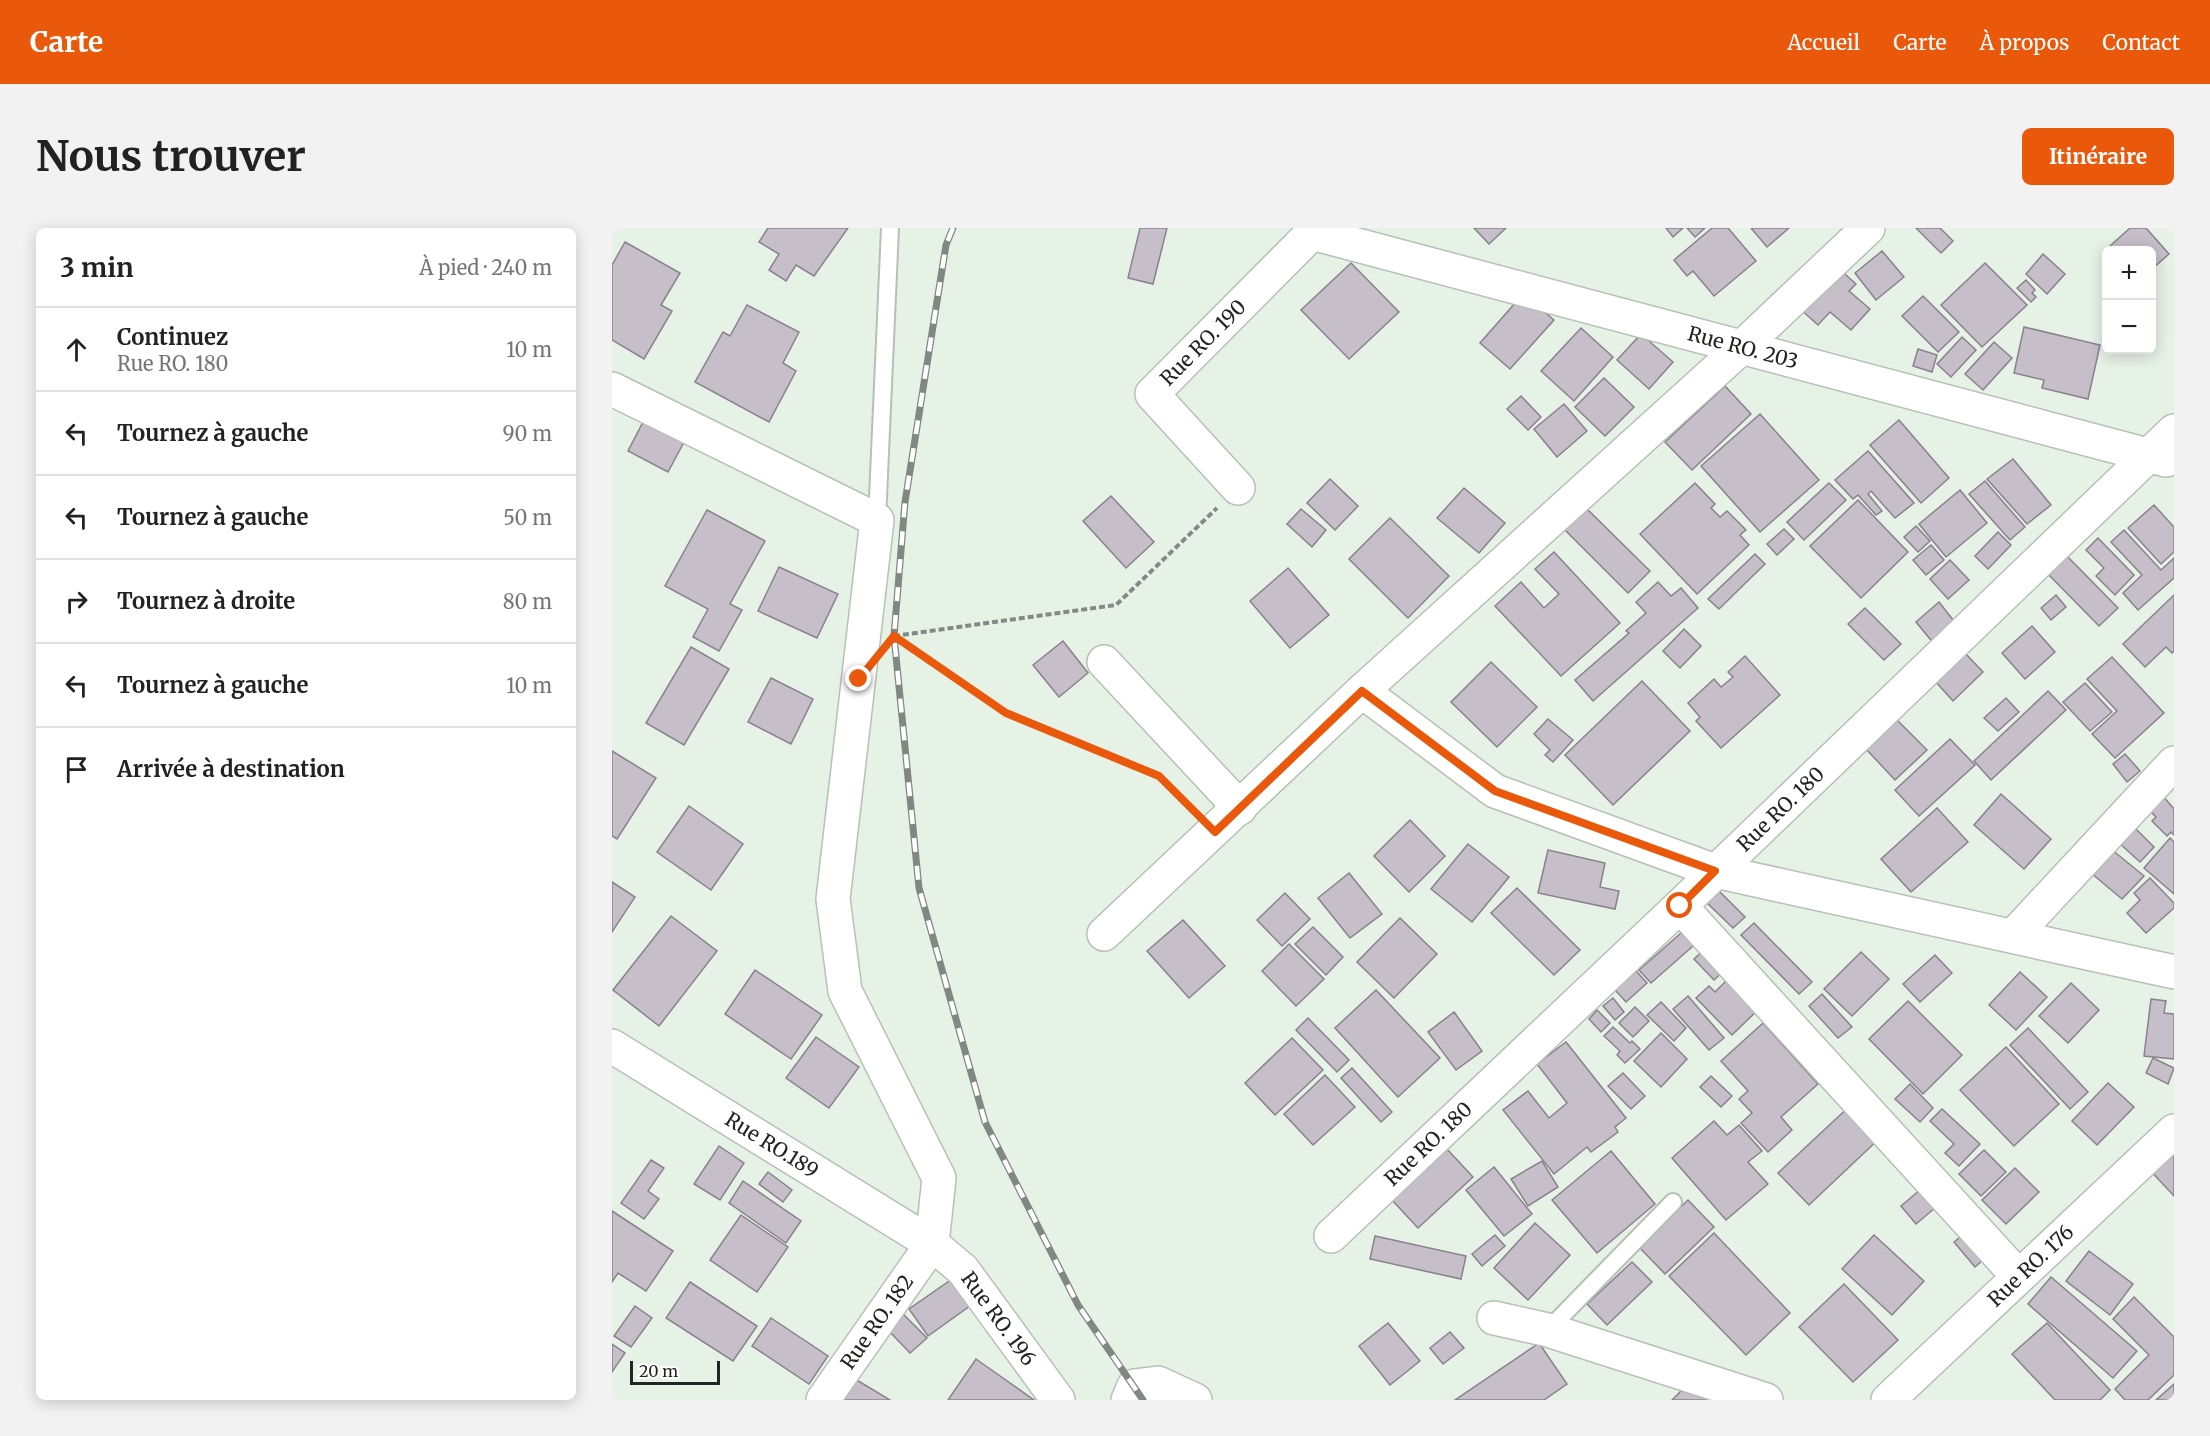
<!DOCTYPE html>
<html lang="fr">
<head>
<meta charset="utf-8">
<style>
	:root { --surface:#fff; --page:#f2f2f2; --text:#222; --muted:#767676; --line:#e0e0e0; --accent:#ea580c }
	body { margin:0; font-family:Merriweather,serif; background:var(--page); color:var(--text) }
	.controls { position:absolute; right:18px; top:18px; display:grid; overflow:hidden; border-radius:9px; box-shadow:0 3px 15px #0003 }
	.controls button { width:54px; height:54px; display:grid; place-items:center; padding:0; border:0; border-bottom:2px solid var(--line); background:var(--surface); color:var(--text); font:30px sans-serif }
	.scale { position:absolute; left:18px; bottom:15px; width:90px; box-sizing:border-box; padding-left:6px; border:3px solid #212421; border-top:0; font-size:16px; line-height:21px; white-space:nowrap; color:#212421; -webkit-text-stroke:4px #fff; paint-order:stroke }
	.stop { position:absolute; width:18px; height:18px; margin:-14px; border:4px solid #ea580c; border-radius:50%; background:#fff }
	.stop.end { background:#ea580c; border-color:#fff; box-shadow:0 2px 6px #0008 }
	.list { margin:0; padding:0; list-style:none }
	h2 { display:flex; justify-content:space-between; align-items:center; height:78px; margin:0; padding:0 24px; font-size:26px }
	h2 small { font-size:20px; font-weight:400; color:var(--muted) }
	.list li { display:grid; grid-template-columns:39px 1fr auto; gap:18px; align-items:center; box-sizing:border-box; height:84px; padding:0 24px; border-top:2px solid var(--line) }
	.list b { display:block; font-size:22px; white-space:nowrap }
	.list p { margin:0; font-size:20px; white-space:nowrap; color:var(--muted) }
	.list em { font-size:20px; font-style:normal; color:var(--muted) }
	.icon { flex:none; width:33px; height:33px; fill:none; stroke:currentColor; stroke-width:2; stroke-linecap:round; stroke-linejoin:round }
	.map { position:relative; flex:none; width:1562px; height:1172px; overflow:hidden; border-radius:9px }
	header { display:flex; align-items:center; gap:36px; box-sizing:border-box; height:84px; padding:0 30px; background:var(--accent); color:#fff }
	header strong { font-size:28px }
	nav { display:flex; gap:33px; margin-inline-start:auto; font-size:21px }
	.intro { display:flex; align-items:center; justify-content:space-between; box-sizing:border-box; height:144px; padding:0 36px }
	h1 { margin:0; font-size:42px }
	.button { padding:15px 27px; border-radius:9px; background:var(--accent); color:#fff; font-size:21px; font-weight:700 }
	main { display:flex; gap:36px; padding:0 36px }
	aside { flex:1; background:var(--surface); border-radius:9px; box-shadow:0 3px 15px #0003 }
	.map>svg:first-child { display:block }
	.building { fill:#c6bfca; stroke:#89818c; stroke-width:1.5 }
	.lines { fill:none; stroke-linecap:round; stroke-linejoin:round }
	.service-casing { stroke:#b6c0b5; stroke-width:20 }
	.minor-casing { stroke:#b6c0b5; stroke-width:36 }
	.path { stroke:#838a83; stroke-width:4; stroke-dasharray:6 3; stroke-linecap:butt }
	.service { stroke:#fff; stroke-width:16 }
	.minor { stroke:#fff; stroke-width:33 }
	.rail-casing { stroke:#818881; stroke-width:7 }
	.rail { stroke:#fff; stroke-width:4.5; stroke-dasharray:14; stroke-linecap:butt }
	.route { stroke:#ea580c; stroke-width:8 }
	.labels { text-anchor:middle; stroke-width:4.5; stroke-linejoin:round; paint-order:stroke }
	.street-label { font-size:20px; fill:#212421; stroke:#fff }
</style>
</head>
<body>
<header>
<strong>Carte</strong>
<nav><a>Accueil</a><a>Carte</a><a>À propos</a><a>Contact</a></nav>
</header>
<div class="intro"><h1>Nous trouver</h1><a class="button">Itinéraire</a></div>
<main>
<aside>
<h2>3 min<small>À pied · 240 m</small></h2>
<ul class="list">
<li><svg class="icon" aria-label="ahead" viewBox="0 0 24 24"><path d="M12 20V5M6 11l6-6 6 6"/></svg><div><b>Continuez</b><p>Rue RO. 180</p></div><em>10 m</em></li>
<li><svg class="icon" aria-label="left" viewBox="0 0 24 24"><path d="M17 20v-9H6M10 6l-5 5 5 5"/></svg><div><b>Tournez à gauche</b></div><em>90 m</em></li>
<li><svg class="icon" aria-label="left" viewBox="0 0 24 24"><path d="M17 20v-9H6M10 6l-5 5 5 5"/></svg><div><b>Tournez à gauche</b></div><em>50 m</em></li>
<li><svg class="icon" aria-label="right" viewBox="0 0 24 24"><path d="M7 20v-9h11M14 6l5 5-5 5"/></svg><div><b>Tournez à droite</b></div><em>80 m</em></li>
<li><svg class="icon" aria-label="left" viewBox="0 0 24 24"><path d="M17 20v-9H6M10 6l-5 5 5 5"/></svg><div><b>Tournez à gauche</b></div><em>10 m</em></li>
<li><svg class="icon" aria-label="arrive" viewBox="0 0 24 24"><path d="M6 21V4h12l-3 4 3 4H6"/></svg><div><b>Arrivée à destination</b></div></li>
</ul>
</aside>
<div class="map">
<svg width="1562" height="1172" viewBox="0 0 1562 1172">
	<rect width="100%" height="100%" fill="#e7f2e7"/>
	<g class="building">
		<polygon points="156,0 236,0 202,48 184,37 174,53 157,42 167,26 147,14"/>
		<polygon points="528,0 555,0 541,56 516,50"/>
		<polygon points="862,0 894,0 877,16"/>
		<polygon points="1054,0 1071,0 1061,9"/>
		<polygon points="1075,0 1093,0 1083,9"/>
		<polygon points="1100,0 1116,0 1144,33 1102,68 1081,43 1075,48 1062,32"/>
		<polygon points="1139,0 1177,0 1155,19"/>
		<polygon points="1304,0 1328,0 1341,13 1329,25"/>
		<polygon points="1518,0 1534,0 1557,26 1540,41 1540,22 1502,22 1498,18"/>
		<polygon points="13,14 68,45 49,77 60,83 32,131 0,112 0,37"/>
		<polygon points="1270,23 1292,49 1264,72 1243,45"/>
		<polygon points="1431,26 1453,46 1435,66 1414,46"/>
		<polygon points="739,35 787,84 737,131 689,82"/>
		<polygon points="1373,35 1415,77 1370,119 1329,77"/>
		<polygon points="1224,38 1244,56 1237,63 1258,81 1239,102 1218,84 1206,97 1187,80"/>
		<polygon points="1414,52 1423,62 1420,65 1424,69 1419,74 1405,60"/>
		<polygon points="911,66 942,92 898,141 868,115"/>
		<polygon points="1311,68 1347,104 1326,124 1290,88"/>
		<polygon points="135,77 187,104 171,135 184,143 157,194 83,154 111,104 118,108"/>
		<polygon points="1412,99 1488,117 1476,171 1430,160 1432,152 1402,145"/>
		<polygon points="969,100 1001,129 962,173 929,143"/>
		<polygon points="1029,106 1061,134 1037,161 1005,132"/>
		<polygon points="1350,109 1364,122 1339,149 1325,136"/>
		<polygon points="1382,114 1400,130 1371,162 1353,146"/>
		<polygon points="1306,121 1325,127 1320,144 1301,138"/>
		<polygon points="992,150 1022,179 993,208 963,179"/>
		<polygon points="1113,158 1139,186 1080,242 1053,214"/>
		<polygon points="909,168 929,189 916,202 895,181"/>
		<polygon points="952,176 975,203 945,229 922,201"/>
		<polygon points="1148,186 1207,252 1148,304 1089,238"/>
		<polygon points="32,192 72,214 56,244 16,223"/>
		<polygon points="1287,192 1337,250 1309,275 1258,217"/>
		<polygon points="1256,223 1302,275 1283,290 1259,263 1256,266 1270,283 1264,287 1246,267 1241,271 1223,252"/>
		<polygon points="1401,231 1439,277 1415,296 1375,251"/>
		<polygon points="718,251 746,278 723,302 695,275"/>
		<polygon points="1373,253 1413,299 1398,312 1357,266"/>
		<polygon points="1083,255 1103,276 1099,280 1108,289 1115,283 1134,302 1128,307 1137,317 1085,366 1028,306"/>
		<polygon points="1217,255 1234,272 1192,312 1175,294"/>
		<polygon points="852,260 893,295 867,325 825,290"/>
		<polygon points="1348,262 1375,295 1334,329 1307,296"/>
		<polygon points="499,268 542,314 514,340 471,293"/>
		<polygon points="1246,272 1296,324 1249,370 1198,318"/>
		<polygon points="1542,277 1562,299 1562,324 1549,336 1516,300"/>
		<polygon points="972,278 1038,343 1016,365 950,299"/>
		<polygon points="689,281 714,302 700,319 675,296"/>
		<polygon points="95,282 153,313 118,376 130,382 107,423 81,409 96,381 53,358"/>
		<polygon points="778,290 837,348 796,390 737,331"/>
		<polygon points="1304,298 1318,313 1306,324 1292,309"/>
		<polygon points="1172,301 1182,311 1165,327 1155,316"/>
		<polygon points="1512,302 1549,342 1562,330 1562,350 1526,382 1511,365 1530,347 1499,314"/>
		<polygon points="1386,304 1399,317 1376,341 1363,328"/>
		<polygon points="1486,310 1522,347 1503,367 1484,348 1492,340 1474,322"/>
		<polygon points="1319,317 1332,332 1314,347 1301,332"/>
		<polygon points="942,324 1008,395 949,448 883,378 909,354 932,380 947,366 923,341"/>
		<polygon points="1143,326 1153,336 1107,381 1096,371"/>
		<polygon points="1455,328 1506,380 1487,398 1436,346"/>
		<polygon points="1338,332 1357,352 1336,371 1318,351"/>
		<polygon points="167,339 226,366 205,410 146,383"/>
		<polygon points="676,340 717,387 678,420 638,373"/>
		<polygon points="1046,354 1059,368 1069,360 1086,380 981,473 963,452 1017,405 1014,403 1034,385 1024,374"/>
		<polygon points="1444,367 1454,379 1439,392 1429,380"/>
		<polygon points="1562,367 1562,423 1560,425 1554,419 1533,439 1511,416"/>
		<polygon points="1327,374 1345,397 1322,416 1304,394"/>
		<polygon points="1253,380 1289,416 1272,432 1236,396"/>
		<polygon points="1420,398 1443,424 1413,451 1390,425"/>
		<polygon points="1072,401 1089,418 1068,440 1051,423"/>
		<polygon points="451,413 476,445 447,469 421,437"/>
		<polygon points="79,419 117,441 72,517 34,495"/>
		<polygon points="1352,424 1371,444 1341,473 1322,452"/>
		<polygon points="1133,428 1168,467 1109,520 1084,493 1088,489 1076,475 1102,451 1109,459 1121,449 1116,444"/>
		<polygon points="1500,429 1552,485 1503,530 1480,506 1505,483 1475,451"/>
		<polygon points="879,434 925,479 885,519 839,474"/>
		<polygon points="159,450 201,471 179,516 136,494"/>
		<polygon points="1030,453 1078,503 1001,577 953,527"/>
		<polygon points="1473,455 1500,484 1478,503 1451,474"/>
		<polygon points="1436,463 1454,482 1379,552 1362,533"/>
		<polygon points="1394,470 1407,484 1386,503 1372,490"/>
		<polygon points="936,491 961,512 941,534 933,527 938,522 922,506"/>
		<polygon points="1285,492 1315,522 1283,552 1254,521"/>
		<polygon points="1338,511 1363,537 1307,588 1283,562"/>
		<polygon points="0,523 44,550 5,611 0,608"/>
		<polygon points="1513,526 1528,543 1515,554 1501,536"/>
		<polygon points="1389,566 1439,611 1412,641 1362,597"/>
		<polygon points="1550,567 1562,581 1562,607 1559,604 1555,608 1540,593 1544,589 1535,580"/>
		<polygon points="77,578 131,616 99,662 45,624"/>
		<polygon points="1325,580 1356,614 1299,664 1269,631"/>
		<polygon points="798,592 833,628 797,664 762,628"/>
		<polygon points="1521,598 1542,619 1528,634 1506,614"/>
		<polygon points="1558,610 1562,614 1562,666 1532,640"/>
		<polygon points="856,616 897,649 860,694 819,661"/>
		<polygon points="1499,621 1532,648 1510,671 1479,645"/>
		<polygon points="936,622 993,635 988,659 1007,663 1003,681 926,665"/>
		<polygon points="737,645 770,686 738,710 706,670"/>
		<polygon points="1538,650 1562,675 1562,680 1534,705 1515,685 1528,672 1522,665"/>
		<polygon points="0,654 23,669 0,704"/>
		<polygon points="905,660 968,722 942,747 879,685"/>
		<polygon points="1105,661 1133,689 1121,700 1093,673"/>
		<polygon points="673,665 698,691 670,718 645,692"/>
		<polygon points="59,688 105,723 47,798 1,762"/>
		<polygon points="788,690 825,726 782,770 745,734"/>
		<polygon points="571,692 613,738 577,770 535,723"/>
		<polygon points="1142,695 1200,754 1187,766 1129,707"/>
		<polygon points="1077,698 1089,711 1039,755 1027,742"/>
		<polygon points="701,699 731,729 714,747 683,716"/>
		<polygon points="677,716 712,751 684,778 650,743"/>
		<polygon points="1095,719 1115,740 1102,752 1082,731"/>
		<polygon points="1249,724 1277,751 1240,788 1212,761"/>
		<polygon points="1323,727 1340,745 1308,774 1291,756"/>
		<polygon points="1016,734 1035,755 1014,774 995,753"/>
		<polygon points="143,742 210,787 179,831 113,786"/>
		<polygon points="1123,744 1153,775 1120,807 1084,770 1097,758 1103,764"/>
		<polygon points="1408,744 1435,769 1404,802 1377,777"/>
		<polygon points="1459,755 1487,782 1456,815 1427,788"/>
		<polygon points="764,762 828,830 786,869 723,800"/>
		<polygon points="1210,766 1240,799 1226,810 1197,778"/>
		<polygon points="1076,768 1112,810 1097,822 1061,781"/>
		<polygon points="1001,770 1012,784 1003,792 991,778"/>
		<polygon points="1539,771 1554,773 1552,785 1562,786 1562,831 1532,828"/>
		<polygon points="1296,773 1350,827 1311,866 1257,811"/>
		<polygon points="1049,774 1074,800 1062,813 1035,787"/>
		<polygon points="1023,779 1037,793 1021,809 1007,795"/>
		<polygon points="985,782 998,795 989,804 977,791"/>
		<polygon points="842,784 870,823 844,842 816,804"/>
		<polygon points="696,790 737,832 725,844 684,802"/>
		<polygon points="1151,795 1206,856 1169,889 1180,902 1156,924 1129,895 1140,885 1127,871 1136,863 1109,833"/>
		<polygon points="1001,799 1018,815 1020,813 1028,821 1013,835 1005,827 1008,823 992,808"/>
		<polygon points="1416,800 1476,864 1458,881 1398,817"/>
		<polygon points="1049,805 1075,831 1049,859 1022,833"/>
		<polygon points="204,809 247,839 217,880 174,850"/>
		<polygon points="680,810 711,842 663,887 633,855"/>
		<polygon points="954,814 1014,890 1003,899 1006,904 979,924 975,919 942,946 891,882 916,863 937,890 955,875 925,836"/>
		<polygon points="1394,819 1447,876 1402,918 1348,862"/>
		<polygon points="1541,830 1562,840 1556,856 1534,845"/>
		<polygon points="740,840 780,884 769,894 729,850"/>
		<polygon points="1011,845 1033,868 1019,881 996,858"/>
		<polygon points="713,847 743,879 701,917 672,886"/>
		<polygon points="1099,848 1120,868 1109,879 1088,859"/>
		<polygon points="1496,855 1522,879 1485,917 1460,893"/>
		<polygon points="1298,856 1321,880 1308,894 1283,871"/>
		<polygon points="1241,875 1271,907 1197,977 1166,945"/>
		<polygon points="1330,881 1368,916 1347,938 1333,925 1342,916 1318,893"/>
		<polygon points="1102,893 1115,907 1127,897 1150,923 1136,934 1156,956 1114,992 1060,930"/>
		<polygon points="1562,912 1562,968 1534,938"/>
		<polygon points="107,918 132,935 108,972 82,956"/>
		<polygon points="834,920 861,949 806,1000 779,971"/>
		<polygon points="1372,922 1394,944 1369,968 1347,946"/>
		<polygon points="999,923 1043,976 985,1025 940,972"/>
		<polygon points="39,932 52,940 36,963 47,971 32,991 9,975"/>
		<polygon points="930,933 946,959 916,978 899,951"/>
		<polygon points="882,939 920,986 892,1008 854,962"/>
		<polygon points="1403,940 1427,964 1394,996 1370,972"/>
		<polygon points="156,944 180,962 171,974 147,956"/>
		<polygon points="131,953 189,993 174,1015 117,975"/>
		<polygon points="1315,956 1330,974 1304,996 1289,978"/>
		<polygon points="1076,972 1102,999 1053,1046 1027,1019"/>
		<polygon points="0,983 61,1023 34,1063 6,1045 0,1054"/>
		<polygon points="129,987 176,1019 145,1064 98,1032"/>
		<polygon points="923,995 958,1027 916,1072 882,1040"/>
		<polygon points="1359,1000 1379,1025 1363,1039 1342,1014"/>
		<polygon points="1102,1005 1178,1085 1134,1127 1057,1048"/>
		<polygon points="883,1007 893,1018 870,1038 860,1026"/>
		<polygon points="1262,1007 1312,1053 1280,1087 1230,1041"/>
		<polygon points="763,1008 854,1028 849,1051 758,1031"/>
		<polygon points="1477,1023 1521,1056 1498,1087 1454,1053"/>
		<polygon points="1020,1034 1040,1054 995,1097 975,1076"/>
		<polygon points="343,1049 362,1075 316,1108 297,1081"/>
		<polygon points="1439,1049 1525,1123 1501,1150 1416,1076"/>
		<polygon points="78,1054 145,1098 121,1133 54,1090"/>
		<polygon points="1232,1056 1286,1112 1241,1154 1187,1099"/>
		<polygon points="1522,1069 1562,1109 1562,1147 1536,1172 1513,1172 1503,1161 1537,1127 1501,1091"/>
		<polygon points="23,1078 40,1090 19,1119 2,1108"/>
		<polygon points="291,1086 315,1110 298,1125 275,1101"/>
		<polygon points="159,1090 216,1128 197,1156 140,1118"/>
		<polygon points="776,1095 808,1133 778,1157 747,1118"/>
		<polygon points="1435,1095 1498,1162 1488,1172 1443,1172 1400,1126"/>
		<polygon points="838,1104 852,1120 831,1136 818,1120"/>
		<polygon points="927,1115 955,1156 932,1172 843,1172"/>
		<polygon points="0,1116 13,1125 0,1144"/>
		<polygon points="364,1131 422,1172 336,1172"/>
		<polygon points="243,1151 278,1172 231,1172"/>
		<polygon points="1079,1153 1097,1172 1060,1172"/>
		<polygon points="1562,1156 1562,1172 1544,1172"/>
	</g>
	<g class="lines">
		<g class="service-casing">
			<g id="service">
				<polyline points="265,292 278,0"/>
				<polyline points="936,1102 1061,974"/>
			</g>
		</g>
		<g class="minor-casing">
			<g id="minor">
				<path id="s1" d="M700 5 1554 232"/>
				<polyline points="0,161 265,292 221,671 233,763 327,950 320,1016 211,1172"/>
				<path id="s2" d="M626 260 540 166 705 0"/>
				<polyline points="492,434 628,580"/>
				<polyline points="750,463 883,563 1103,643 1562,744"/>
				<polyline points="1068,678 1406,1048"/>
				<polyline points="492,706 750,463 1130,119 1256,0"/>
				<polyline points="1402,707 1562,535"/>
				<path id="s3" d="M0 818 320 1016 351 1042 446 1172"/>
				<path id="s4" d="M719 1008 1068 678 1562 203"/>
				<polyline points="882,1090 936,1102 1154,1172"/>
				<polyline points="516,1172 522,1158 546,1155 583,1172"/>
				<path id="s5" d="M1276 1172 1562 903"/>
			</g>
		</g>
		<g class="path">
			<polyline points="282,408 504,377 605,280"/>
			<polyline points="282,408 394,485 547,548 579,580"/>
		</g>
		<use href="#service" class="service"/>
		<use href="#minor" class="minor"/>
		<g class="rail-casing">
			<polyline id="rail" points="341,0 334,17 293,274 282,408 307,660 373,894 466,1077 531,1172"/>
		</g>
		<use href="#rail" class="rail"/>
	</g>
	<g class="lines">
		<polyline class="route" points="247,451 282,408 394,485 547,548 603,604 750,463 883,563 1103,643 1068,678"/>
	</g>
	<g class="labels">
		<g class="street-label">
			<text dy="7" stroke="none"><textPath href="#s2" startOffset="200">Rue RO. 190</textPath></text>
			<text dy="7" stroke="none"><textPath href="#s1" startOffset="446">Rue RO. 203</textPath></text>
			<text dy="7" stroke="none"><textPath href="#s4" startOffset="620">Rue RO. 180</textPath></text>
			<text dy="7" stroke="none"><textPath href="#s3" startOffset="188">Rue RO.189</textPath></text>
			<text dy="7" stroke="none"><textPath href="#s4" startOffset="134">Rue RO. 180</textPath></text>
			<text dy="7" stroke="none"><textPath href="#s5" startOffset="196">Rue RO. 176</textPath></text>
			<text dy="7" stroke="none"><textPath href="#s3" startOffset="477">Rue RO. 196</textPath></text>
			<text transform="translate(265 1094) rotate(-55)" y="7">Rue RO. 182</text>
		</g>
	</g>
</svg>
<div class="controls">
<button>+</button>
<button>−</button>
</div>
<div class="scale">20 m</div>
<div class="stop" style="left:1068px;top:678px"></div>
<div class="stop end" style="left:247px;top:451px"></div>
</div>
</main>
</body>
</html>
